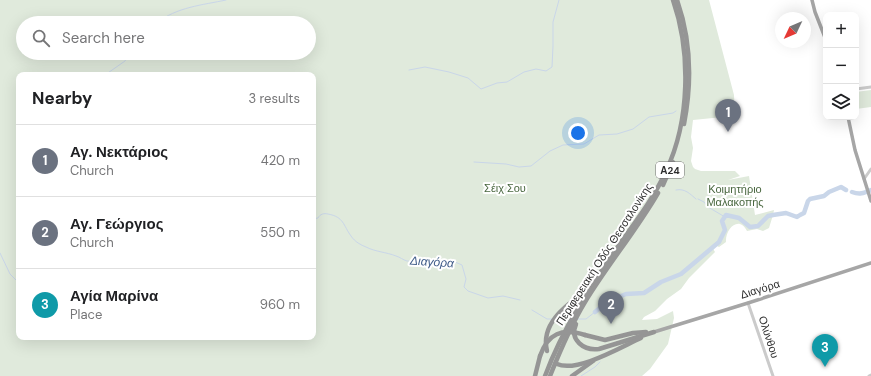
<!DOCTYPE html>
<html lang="en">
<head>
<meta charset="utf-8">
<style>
	:root { --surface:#fff; --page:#f6f6f6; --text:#202124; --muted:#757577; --line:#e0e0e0; --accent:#2563eb }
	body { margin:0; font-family:"DM Sans",sans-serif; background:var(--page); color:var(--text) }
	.controls { position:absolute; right:12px; top:12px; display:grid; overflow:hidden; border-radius:8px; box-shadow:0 4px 16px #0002 }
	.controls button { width:36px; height:36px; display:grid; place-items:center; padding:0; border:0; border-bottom:1px solid var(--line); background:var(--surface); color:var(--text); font:20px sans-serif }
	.compass { position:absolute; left:775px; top:12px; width:36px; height:36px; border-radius:50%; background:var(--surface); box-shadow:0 4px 16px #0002; rotate:226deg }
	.you { position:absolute; left:578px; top:133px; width:14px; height:14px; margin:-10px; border:3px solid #fff; border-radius:50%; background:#1a73e8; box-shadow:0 0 0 6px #1a73e833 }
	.badge { display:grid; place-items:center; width:26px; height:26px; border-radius:50%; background:var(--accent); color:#fff; font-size:13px; font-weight:700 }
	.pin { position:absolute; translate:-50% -33px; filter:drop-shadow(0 1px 2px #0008) }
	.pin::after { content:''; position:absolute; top:21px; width:14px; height:12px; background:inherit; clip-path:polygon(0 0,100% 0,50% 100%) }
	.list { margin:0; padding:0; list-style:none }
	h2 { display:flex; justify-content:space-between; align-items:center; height:52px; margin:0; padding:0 16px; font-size:17px }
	h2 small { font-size:13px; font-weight:400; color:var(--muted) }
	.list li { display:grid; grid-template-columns:26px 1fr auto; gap:12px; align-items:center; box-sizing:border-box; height:72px; padding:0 16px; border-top:1px solid var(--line) }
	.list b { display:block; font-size:15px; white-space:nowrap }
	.list p { margin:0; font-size:13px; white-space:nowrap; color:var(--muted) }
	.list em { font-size:13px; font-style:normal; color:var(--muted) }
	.icon { flex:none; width:22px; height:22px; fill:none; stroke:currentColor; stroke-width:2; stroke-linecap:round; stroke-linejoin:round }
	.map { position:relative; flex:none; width:871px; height:376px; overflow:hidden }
	.search { position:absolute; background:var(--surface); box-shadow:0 4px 16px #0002; left:16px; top:16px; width:300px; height:44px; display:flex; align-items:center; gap:10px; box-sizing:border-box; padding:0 14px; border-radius:22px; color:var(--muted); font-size:15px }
	.panel { position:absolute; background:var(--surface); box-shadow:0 4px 16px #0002; left:16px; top:72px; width:300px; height:268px; border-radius:8px }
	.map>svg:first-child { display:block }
	.green { fill:#e0eadc; fill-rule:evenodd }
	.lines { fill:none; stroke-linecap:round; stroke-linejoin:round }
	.stream { stroke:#c9d6e9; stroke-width:1 }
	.river { stroke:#c9d6e9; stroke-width:4.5 }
	.minor { stroke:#cbcbcb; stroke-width:3 }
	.major { stroke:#a6a6a6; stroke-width:3.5 }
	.highway { stroke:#959595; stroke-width:4.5 }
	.highway-bridge { stroke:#959595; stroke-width:4.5 }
	.labels { text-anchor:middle; stroke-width:4; stroke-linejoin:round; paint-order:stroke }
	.shield { fill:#fff; stroke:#6d6d6d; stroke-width:1 }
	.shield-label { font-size:10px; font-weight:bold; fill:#2e2e2e }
	.park-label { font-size:11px; fill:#48663e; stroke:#fff }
	.street-label { font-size:11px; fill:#2e2e2e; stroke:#fff }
	.water-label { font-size:12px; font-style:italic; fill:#415d8a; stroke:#fff }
</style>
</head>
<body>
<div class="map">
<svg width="871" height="376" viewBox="0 0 871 376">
	<rect width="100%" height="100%" fill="#fff"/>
	<g class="green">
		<path d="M0 0H709L734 95 735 118 723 117 693 120 691 137 693 148 691 161 693 167 695 169 701 171H735L740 176 728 180 749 176 755 215 774 210 773 215 769 228 763 231 757 229 747 231C739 215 725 229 726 242L719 247 717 246 712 247 715 252 689 278 681 289 667 299 655 311 644 317 642 320 657 319 673 311 674 318 668 344 650 369 642 376H0ZM23 23H309V53H23ZM19 75H313V337H19Z"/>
		<polygon points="871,90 871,107 856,109 856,92"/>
	</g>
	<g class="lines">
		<g class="stream">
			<path d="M157 23C176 7 203 5 226 0"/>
			<polyline points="409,70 425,67 449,72 468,78 481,89 497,83 507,82 524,72 536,69 546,71 552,67 553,46 553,22 559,0"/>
			<polyline points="105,75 125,61 130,53"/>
			<polyline points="474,162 506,164 519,167 531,166 550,151 563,145 584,144 599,135 617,134 633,129 649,117 673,113 676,111"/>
			<path d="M676 190C685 188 690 194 696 199"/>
			<polyline points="698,199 704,202 708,207 725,217"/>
			<path d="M313 219 318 218C320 214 324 213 328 214 344 217 343 225 351 236 355 242 361 245 366 247 376 252 386 252 396 256 400 257 403 260 407 261 425 263 446 256 462 265L466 279 464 287 468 291 488 298 503 296 520 300"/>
			<polyline points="0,253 10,274 17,281 19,281"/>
			<polyline points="532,310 547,319 552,319"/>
			<polyline points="577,319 586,319 595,312"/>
			<polyline points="556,320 568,320"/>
			<polyline points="581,376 595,367 600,362"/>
		</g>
		<g class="river">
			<path d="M852 192C860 195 864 193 871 190"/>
			<polyline points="595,312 607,302 626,294 644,293 661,282 681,274 719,242 725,230 722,221 726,215 739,218 750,227 758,226 768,216 773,215 786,213 797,217 800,215 804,213 808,201 810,199 824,196 829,192 841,187 846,190"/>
		</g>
		<g class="minor">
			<polyline points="856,89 871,87"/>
			<polyline points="864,179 871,169"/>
			<polyline points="748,303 773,376"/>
			<polyline points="869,376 871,375"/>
		</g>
		<g class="major">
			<polyline points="812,0 815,12 826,40"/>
			<polyline points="848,117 855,150 871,201"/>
			<polyline points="654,332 748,303 871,263"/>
		</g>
		<g class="highway">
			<path d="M677 0C691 40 692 83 684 124"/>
			<polyline points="663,185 673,162"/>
			<path d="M576 324C569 340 584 351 599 349L654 332"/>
			<polyline points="585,335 605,340 633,333 646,332"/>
			<path d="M547 351C540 323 567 305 587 290"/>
			<path d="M557 364C577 373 621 347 641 338"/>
			<polyline points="535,376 540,356"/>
			<path d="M545 376C563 328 590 287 619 245 636 221 654 198 666 171 690 121 691 52 673 0"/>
			<path d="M550 376C560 351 571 325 585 302 608 264 636 231 658 193"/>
			<polyline points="572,376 593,361"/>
		</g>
		<path class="highway-bridge" d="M540 356C548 333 562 328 585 335"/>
	</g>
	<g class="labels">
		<rect class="shield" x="656" y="162" width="28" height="16" rx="3"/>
		<g class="shield-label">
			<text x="670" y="174">Α24</text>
		</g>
		<g class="park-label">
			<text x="505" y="192">Σέιχ Σου</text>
			<text x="735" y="193">Κοιμητήριο<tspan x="735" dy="13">Μαλακοπής</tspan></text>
		</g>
		<g class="street-label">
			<text transform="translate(604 254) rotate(-57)" y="4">Περιφερειακή Οδός Θεσσαλονίκης</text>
			<text transform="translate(760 289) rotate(-17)" y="4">Διαγόρα</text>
			<text transform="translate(769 337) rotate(72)" y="4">Ολύνθου</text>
		</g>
		<g class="water-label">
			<text transform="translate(432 262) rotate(4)" y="4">Διαγόρα</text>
		</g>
	</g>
</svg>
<div class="controls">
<button>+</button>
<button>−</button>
<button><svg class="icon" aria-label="layers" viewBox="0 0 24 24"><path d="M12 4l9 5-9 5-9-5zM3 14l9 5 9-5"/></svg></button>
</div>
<svg class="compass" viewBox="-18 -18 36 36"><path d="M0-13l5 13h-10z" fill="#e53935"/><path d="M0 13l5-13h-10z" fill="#757577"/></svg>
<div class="you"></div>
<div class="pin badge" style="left:728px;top:132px;background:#6b7280">1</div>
<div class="pin badge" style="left:611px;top:324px;background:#6b7280">2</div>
<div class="pin badge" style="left:825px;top:367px;background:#0f9aa8">3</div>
<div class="search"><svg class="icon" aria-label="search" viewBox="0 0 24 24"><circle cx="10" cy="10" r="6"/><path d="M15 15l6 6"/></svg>Search here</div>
<section class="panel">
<h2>Nearby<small>3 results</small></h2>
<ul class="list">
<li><span class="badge" style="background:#6b7280">1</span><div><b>Αγ. Νεκτάριος</b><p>Church</p></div><em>420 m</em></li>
<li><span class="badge" style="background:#6b7280">2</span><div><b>Αγ. Γεώργιος</b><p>Church</p></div><em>550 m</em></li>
<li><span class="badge" style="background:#0f9aa8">3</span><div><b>Αγία Μαρίνα</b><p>Place</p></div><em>960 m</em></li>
</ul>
</section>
</div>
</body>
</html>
